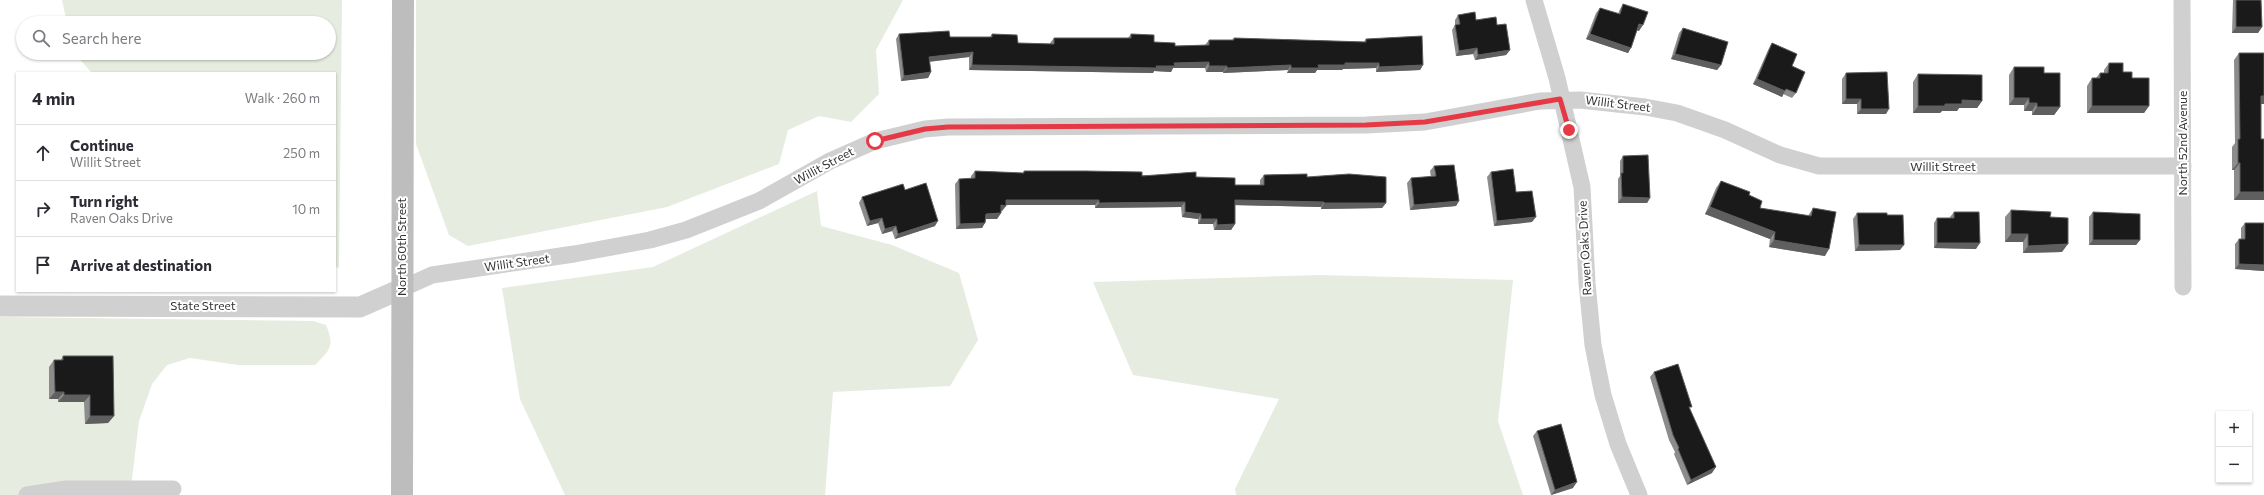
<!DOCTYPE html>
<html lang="en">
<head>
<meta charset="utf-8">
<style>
	:root { --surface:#fff; --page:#f7f7f7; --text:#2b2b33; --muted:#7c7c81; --line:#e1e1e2 }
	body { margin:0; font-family:Commissioner,sans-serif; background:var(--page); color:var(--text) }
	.controls { position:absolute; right:12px; bottom:12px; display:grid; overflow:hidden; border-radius:0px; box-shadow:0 1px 3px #0004 }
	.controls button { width:36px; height:36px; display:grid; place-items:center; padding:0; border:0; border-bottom:1px solid var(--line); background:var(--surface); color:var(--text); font:20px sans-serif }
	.stop { position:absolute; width:12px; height:12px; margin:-9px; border:3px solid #e63946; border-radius:50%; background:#fff }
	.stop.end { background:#e63946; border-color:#fff; box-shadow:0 1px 4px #0008 }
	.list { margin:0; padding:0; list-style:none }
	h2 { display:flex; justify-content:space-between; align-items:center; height:52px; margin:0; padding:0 16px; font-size:17px }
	h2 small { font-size:13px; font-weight:400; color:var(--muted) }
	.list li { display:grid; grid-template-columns:26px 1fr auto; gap:12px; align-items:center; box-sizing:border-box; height:56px; padding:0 16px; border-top:1px solid var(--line) }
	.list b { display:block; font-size:15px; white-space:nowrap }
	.list p { margin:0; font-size:13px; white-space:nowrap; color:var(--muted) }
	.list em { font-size:13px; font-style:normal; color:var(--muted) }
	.icon { flex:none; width:22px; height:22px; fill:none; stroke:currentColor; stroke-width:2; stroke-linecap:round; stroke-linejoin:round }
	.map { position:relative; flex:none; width:2264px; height:495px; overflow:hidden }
	.search { position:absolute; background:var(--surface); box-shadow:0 1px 3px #0004; left:16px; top:16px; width:320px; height:44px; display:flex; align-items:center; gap:10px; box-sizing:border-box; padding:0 14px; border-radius:22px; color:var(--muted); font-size:15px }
	.panel { position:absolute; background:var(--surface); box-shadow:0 1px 3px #0004; left:16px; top:72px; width:320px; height:220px; border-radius:0px }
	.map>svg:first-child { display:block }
	.green { fill:#e6ecdf }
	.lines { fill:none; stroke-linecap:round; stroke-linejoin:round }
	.minor { stroke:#d0d0d0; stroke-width:17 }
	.tertiary { stroke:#d0d0d0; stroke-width:21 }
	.secondary { stroke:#bdbdbd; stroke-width:22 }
	.wall { fill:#8c8c8c }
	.shaded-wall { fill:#5f5f5f }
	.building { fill:#1a1a1a; stroke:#5f5f5f }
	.route { stroke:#e63946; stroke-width:5 }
	.labels { text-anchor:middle; stroke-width:4; stroke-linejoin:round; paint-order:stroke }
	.street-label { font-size:12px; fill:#333; stroke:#fff }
</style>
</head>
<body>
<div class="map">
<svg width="2264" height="495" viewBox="0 0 2264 495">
	<rect width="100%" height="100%" fill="#fff"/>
	<g class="green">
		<polygon points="62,0 342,0 339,268 335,267 335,73 92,73 74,53 329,53 329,23 67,23"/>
		<polygon points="416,0 903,0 876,50 879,94 851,122 819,116 788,130 779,164 667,207 468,246 449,235 416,144"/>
		<polygon points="817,191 821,226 892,245 959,273 978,340 950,386 833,392 825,495 565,495 520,399 502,288 653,267"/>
		<polygon points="1320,275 1513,280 1498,421 1523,495 1236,495 1235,489 1279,399 1133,375 1093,282"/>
		<path d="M0 317 313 321 326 325C335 346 330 350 315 365H238L190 358 167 365 152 384 139 421 130 495H0Z"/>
	</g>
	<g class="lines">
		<g class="minor">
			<polyline points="1534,0 1557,78 1582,187 1587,283 1593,345 1603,395 1618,444 1639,495"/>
			<polyline points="2182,0 2183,287"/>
			<polyline points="401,289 432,275 574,254 650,240 686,230 759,201 830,161 875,141 925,129 948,127 1366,125 1425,122 1540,101 1580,100 1645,107 1677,113 1725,130 1780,155 1819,166 2183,166"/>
			<polyline points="27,495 66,489 173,489"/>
		</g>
		<polyline class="tertiary" points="0,306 360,307 401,289"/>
		<polyline class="secondary" points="402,495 403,0"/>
	</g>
	<g class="wall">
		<polygon points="2233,0 2261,0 2262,27 2258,33 2232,33"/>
		<polygon points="1623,4 1639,31 1637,30 1628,53 1586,39 1596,13 1600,8 1618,14 1620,9"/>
		<polygon points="1458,15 1476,20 1497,25 1510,50 1506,55 1475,60 1473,54 1456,56 1452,30 1455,25 1455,20"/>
		<polygon points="1683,28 1721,65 1717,70 1671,59 1679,33"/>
		<polygon points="899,34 950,37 990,37 992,34 1018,43 1050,44 1050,43 1054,38 1128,38 1131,34 1154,42 1175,46 1205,45 1209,40 1232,40 1234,38 1364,42 1366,39 1423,65 1420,70 1376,72 1376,68 1343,69 1342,70 1317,70 1315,73 1287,73 1288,70 1223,73 1223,72 1206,72 1205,68 1173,68 1171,72 1154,71 1153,73 969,70 969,57 929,62 931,72 928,78 901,81 896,39"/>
		<polygon points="1772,43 1792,66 1796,93 1792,98 1783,94 1782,97 1753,84 1769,48"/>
		<polygon points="2239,53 2264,104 2261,104 2261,139 2264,200 2234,200 2234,170 2232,170 2232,147 2235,143 2234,60"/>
		<polygon points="2109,63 2132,78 2149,106 2144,113 2087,113 2087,86 2092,78 2096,78 2100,73 2104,73 2104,70"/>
		<polygon points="2014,67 2044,73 2060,107 2054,115 2032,115 2032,111 2024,111 2024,105 2009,105 2009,75"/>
		<polygon points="1846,73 1886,114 1857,114 1857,104 1842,104 1842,79"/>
		<polygon points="1918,74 1982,101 1977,108 1959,108 1957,111 1942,111 1940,113 1913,113 1913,82"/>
		<polygon points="1623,156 1650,198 1647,203 1618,203 1618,179 1620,176 1620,161"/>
		<polygon points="1434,166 1459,201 1456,206 1410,210 1407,183 1411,178 1431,177 1430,171"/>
		<polygon points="975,171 1023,173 1024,171 1196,177 1235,185 1260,185 1260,180 1264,175 1307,177 1386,203 1382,208 1321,209 1321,207 1235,205 1235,224 1231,230 1214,230 1213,224 1198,224 1198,219 1182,217 1181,207 1095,208 1095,205 1006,205 1002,211 1001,211 1001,213 997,219 986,219 982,228 956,229 955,184 959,179 971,179 971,176"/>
		<polygon points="1491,172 1516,192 1532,222 1494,226 1487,177"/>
		<polygon points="1721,181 1749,195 1760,208 1808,216 1813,208 1825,256 1769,247 1770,239 1705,214 1716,188"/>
		<polygon points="905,190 935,226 895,239 892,231 882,234 878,223 867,226 859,203 862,197"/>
		<polygon points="2011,210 2050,217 2062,252 2023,253 2023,242 2005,242 2005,217"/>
		<polygon points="1954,212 1976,249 1934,248 1934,223 1937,218 1950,218 1950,217"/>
		<polygon points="2093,212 2140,240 2136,245 2089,245 2089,217"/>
		<polygon points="1857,213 1887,215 1900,250 1855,251 1853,219"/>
		<polygon points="2245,223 2264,223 2264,271 2235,269 2235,244 2239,239 2241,239 2241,228"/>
		<polygon points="63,356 114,416 108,423 85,424 84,402 58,402 58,399 49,399 49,367 54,360 61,360"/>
		<polygon points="1654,372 1690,409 1712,473 1687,485 1674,454 1675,452 1669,440 1650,377"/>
		<polygon points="1537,431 1573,488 1551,495 1533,436"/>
	</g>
	<g class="shaded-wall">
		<polygon points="1639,24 1643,25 1639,31 1635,30"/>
		<polygon points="2236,27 2262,27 2258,33 2232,33"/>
		<polygon points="1590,34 1631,48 1628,53 1586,39"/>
		<polygon points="1477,48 1473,54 1456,56 1459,51"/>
		<polygon points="1510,50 1506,55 1475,60 1478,55"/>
		<polygon points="973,52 969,57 925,62 929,57"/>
		<polygon points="1675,54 1721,65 1717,70 1671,59"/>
		<polygon points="1209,62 1205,68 1173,68 1171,72 1154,71 1153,73 969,70 972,65 1156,66 1174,63"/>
		<polygon points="1345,63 1379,63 1376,68 1343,69 1342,70 1317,70 1315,73 1287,73 1291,68 1318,65"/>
		<polygon points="1291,65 1288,70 1223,73 1227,68"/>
		<polygon points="1423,65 1420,70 1376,72 1379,67"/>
		<polygon points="1209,66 1227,66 1223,72 1206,72"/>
		<polygon points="931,72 928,78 901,81 904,76"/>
		<polygon points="1757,79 1785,91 1782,97 1753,84"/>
		<polygon points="2261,96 2264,96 2264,104 2256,104"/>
		<polygon points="2014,98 2029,98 2024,105 2009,105"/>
		<polygon points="1846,99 1861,99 1857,104 1842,104"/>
		<polygon points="1962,100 1982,101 1977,108 1959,108 1957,111 1942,111 1940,113 1913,113 1918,106 1945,104"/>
		<polygon points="2029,103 2037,103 2032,111 2024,111"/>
		<polygon points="2092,106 2149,106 2144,113 2087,113"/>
		<polygon points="2037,107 2060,107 2054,115 2032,115"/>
		<polygon points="1861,109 1889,109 1886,114 1857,114"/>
		<polygon points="2238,163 2240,163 2234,170 2232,170"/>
		<polygon points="2240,192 2264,192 2264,200 2234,200"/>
		<polygon points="1622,197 1650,198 1647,203 1618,203"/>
		<polygon points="1006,200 1099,200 1095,205 1002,205 1006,206 1002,211 998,210"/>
		<polygon points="1235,200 1324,202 1321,207 1231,205"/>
		<polygon points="1459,201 1456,206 1410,210 1414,205"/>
		<polygon points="1185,202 1181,207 1095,208 1099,203"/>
		<polygon points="1324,203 1386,203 1382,208 1321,209"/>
		<polygon points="1710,207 1775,232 1770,239 1705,214"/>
		<polygon points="1185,212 1201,214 1198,219 1182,217"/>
		<polygon points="1001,213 997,219 982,219 986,214"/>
		<polygon points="1536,217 1532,222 1494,226 1497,221"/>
		<polygon points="882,218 878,223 867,226 870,221"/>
		<polygon points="1201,219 1217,219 1213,224 1198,224"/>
		<polygon points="938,221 935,226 895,239 898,234"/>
		<polygon points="985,223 982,228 956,229 960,224"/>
		<polygon points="1235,224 1231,230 1214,230 1217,225"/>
		<polygon points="896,226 892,231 882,234 885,229"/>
		<polygon points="2011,234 2028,234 2023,242 2005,242"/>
		<polygon points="1774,240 1829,249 1825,256 1769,247"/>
		<polygon points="2093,240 2140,240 2136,245 2089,245"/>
		<polygon points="1937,243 1980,243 1976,249 1934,248"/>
		<polygon points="2068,244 2062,252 2023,253 2028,246"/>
		<polygon points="1859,245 1904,245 1900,250 1855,251"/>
		<polygon points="2239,264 2264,265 2264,271 2235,269"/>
		<polygon points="55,392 64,392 58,399 49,399"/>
		<polygon points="64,395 90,395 84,402 58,402"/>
		<polygon points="90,416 114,416 108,423 85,424"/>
		<polygon points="1716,467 1712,473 1687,485 1691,480"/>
		<polygon points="1577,482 1573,488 1551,495 1555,490"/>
	</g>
	<g class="building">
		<polygon points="2236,0 2261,0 2262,27 2236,27"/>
		<polygon points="1623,4 1648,12 1643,25 1639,24 1631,48 1590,34 1600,8 1620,14"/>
		<polygon points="1475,12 1476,20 1496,17 1497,25 1506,24 1510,50 1478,55 1477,48 1459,51 1455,25 1460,24 1458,15"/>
		<polygon points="1683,28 1728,42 1721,65 1675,54"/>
		<polygon points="949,31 950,37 992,37 992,34 1017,35 1018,43 1054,44 1054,38 1131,38 1131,34 1154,35 1154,42 1175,43 1175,46 1209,45 1209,40 1234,40 1234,38 1366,42 1366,39 1422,36 1423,65 1379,67 1379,63 1345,63 1345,65 1318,65 1319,68 1291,68 1291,65 1227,68 1227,66 1209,66 1209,62 1174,63 1175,66 1156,66 1157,68 972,65 973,52 929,57 931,72 904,76 899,34"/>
		<polygon points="1772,43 1797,54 1792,66 1805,72 1796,93 1786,89 1785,91 1757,79"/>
		<polygon points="2239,53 2264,53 2264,96 2261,96 2261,139 2264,139 2264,192 2240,192 2240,163 2238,163 2238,139 2240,139"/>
		<polygon points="2109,63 2123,63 2123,72 2132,72 2132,78 2149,78 2149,106 2092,106 2092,78 2100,78 2100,73 2108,73"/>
		<polygon points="2014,67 2044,67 2044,73 2060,73 2060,107 2037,107 2037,103 2029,103 2029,98 2014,98"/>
		<polygon points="1887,72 1889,109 1861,109 1861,99 1846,99 1846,73"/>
		<polygon points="1918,74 1982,75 1982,101 1962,100 1962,104 1945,104 1945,106 1918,106"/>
		<polygon points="1648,155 1650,198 1622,197 1621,173 1623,173 1623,156"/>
		<polygon points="1454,165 1459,201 1414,205 1411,178 1436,176 1434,166"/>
		<polygon points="1513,169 1516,192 1532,191 1536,217 1497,221 1491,172"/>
		<polygon points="975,171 1024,173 1024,171 1086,171 1142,172 1142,176 1196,172 1196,177 1235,178 1235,185 1264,185 1264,175 1307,174 1307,177 1349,174 1386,177 1386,203 1324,203 1324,202 1235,200 1235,224 1217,225 1217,219 1201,219 1201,214 1185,212 1185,202 1099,203 1099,200 1006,200 1006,206 1001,205 1001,213 986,214 985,223 960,224 959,179 975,178"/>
		<polygon points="1721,181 1750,192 1749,195 1762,201 1760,208 1811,216 1813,208 1836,212 1829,249 1774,240 1775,232 1710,207"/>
		<polygon points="926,183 938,221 898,234 896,226 885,229 882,218 870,221 862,197 903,184 905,190"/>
		<polygon points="2011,210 2051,212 2050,217 2068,218 2068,244 2028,246 2028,234 2011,234"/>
		<polygon points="1954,212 1979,212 1980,243 1937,243 1937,218 1954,218"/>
		<polygon points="2093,212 2140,214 2140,240 2093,240"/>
		<polygon points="1857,213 1887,213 1887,215 1903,215 1904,245 1859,245"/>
		<polygon points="2245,223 2264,223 2264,265 2239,264 2239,239 2245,239"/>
		<polygon points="63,356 113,356 114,416 90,416 90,395 64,395 64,392 55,392 54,360 63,360"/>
		<polygon points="1678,364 1692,407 1689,407 1716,467 1691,480 1678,449 1679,448 1673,435 1654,372"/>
		<polygon points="1561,424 1577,482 1555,490 1537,431"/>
	</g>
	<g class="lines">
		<polyline class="route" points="875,141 925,129 948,127 1366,125 1425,122 1560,99 1569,130"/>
	</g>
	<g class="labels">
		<g class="street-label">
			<text transform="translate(1618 104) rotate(7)" y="4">Willit Street</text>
			<text transform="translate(2183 143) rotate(-90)" y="4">North 52nd Avenue</text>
			<text transform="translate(824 166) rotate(-28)" y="4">Willit Street</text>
			<text x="1943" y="171">Willit Street</text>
			<text transform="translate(402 247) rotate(-90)" y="4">North 60th Street</text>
			<text transform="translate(1585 248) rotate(-93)" y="4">Raven Oaks Drive</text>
			<text transform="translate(517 263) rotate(-8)" y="4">Willit Street</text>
			<text x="203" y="310">State Street</text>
		</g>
	</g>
</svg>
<div class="controls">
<button>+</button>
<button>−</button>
</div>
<div class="stop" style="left:875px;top:141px"></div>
<div class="stop end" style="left:1569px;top:130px"></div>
<div class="search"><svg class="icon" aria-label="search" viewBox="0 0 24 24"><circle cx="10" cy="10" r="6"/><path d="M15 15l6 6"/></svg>Search here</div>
<section class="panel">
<h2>4 min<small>Walk · 260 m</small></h2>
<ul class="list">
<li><svg class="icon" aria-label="ahead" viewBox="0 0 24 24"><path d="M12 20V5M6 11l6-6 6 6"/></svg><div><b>Continue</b><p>Willit Street</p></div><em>250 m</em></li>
<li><svg class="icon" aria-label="right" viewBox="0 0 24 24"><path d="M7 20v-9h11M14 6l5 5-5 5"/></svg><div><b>Turn right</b><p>Raven Oaks Drive</p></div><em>10 m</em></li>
<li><svg class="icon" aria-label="arrive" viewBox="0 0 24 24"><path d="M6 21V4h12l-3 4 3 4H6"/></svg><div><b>Arrive at destination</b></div></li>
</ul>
</section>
</div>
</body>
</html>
